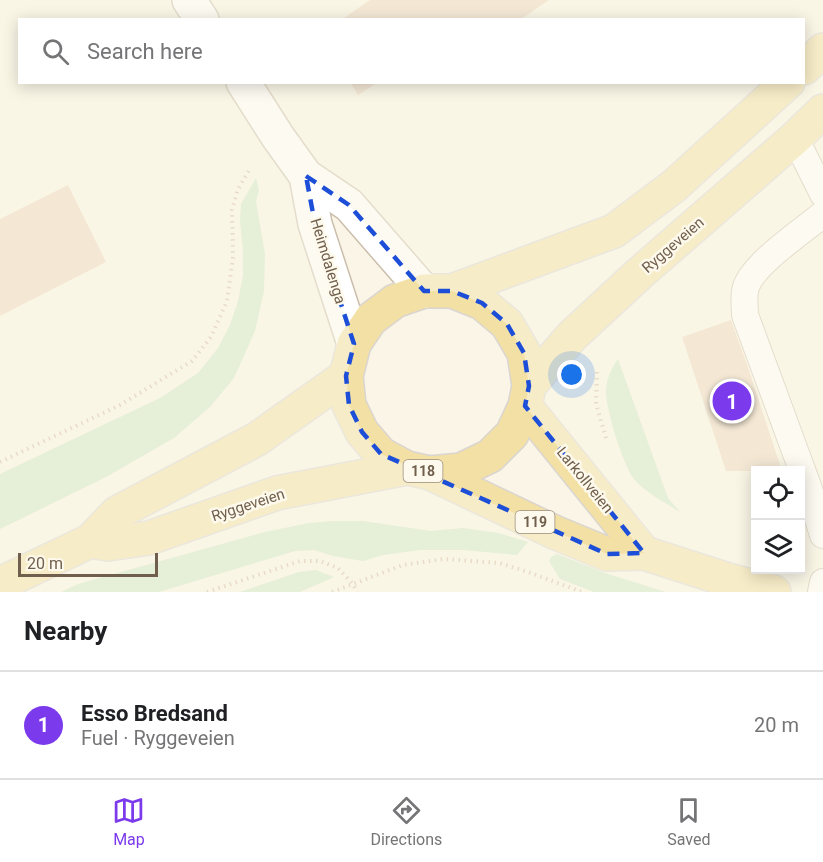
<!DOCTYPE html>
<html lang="en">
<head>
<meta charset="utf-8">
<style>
	:root { --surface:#fff; --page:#f6f6f6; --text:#202124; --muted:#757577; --line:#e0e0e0; --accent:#7c3aed }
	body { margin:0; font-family:Roboto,sans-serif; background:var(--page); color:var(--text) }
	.controls { position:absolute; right:18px; bottom:18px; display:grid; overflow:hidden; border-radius:0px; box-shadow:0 3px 15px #0003 }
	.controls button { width:54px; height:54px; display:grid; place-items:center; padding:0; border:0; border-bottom:2px solid var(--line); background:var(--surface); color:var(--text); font:30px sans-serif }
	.scale { position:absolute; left:18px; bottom:15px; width:140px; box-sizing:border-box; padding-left:6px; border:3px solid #715f4d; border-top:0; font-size:16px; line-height:21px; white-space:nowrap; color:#715f4d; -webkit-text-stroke:4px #fdf9ec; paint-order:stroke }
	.you { position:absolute; left:572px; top:375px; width:21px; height:21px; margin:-15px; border:4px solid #fff; border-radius:50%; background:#1a73e8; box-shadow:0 0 0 9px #1a73e833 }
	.badge { display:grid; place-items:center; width:39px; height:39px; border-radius:50%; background:var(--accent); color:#fff; font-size:20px; font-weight:700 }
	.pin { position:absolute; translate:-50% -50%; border:3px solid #fff; box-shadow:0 2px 6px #0006 }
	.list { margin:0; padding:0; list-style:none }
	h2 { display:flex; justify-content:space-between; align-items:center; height:78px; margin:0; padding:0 24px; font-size:26px }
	h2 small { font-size:20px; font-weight:400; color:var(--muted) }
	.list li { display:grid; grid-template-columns:39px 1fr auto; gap:18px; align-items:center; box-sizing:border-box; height:108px; padding:0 24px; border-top:2px solid var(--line) }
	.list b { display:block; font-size:22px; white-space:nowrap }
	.list p { margin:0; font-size:20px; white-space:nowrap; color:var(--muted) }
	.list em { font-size:20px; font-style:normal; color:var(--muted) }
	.icon { flex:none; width:33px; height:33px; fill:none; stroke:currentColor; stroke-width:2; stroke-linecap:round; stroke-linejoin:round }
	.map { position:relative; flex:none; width:823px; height:592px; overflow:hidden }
	.search { position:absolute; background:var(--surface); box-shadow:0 3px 15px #0003; left:18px; right:18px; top:18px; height:66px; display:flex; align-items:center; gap:15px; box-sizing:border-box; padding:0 21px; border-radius:0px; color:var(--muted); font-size:22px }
	.sheet { height:186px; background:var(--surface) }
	nav { display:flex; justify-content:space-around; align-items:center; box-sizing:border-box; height:84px; border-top:2px solid var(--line); background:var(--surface); font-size:16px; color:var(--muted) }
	nav a { display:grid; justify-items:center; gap:3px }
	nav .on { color:var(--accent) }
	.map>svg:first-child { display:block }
	.green { fill:#cfe6c6 }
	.building { fill:#edd8c0 }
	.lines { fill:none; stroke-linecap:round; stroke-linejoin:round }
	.service-casing { stroke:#cbbead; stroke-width:28 }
	.minor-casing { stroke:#cbbead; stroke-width:36 }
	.primary-casing { stroke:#dad5d1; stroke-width:36 }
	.path { stroke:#d2bca4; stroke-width:4; stroke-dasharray:1.5 4.5; stroke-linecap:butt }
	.service { stroke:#fff; stroke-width:26 }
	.minor { stroke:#fff; stroke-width:33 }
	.primary { stroke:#f3e0a5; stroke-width:33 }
	.marked { fill:none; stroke:#1d4ed8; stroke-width:4.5; stroke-dasharray:12 8; stroke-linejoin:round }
	.labels { text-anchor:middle; stroke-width:5; stroke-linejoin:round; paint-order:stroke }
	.shield { fill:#fdf9ec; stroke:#9b8d7d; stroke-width:1.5 }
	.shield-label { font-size:14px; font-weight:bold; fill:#715f4d }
	.street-label { font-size:15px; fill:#715f4d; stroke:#fdf9ec }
</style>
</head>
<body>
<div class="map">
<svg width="823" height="592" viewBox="0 0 823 592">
	<rect width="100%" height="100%" fill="#faf5e6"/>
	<g class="green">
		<polygon points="256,178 259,190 256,202 265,254 264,291 255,331 234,378 210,407 174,438 106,477 0,529 0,474 160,398 198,373 218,348 230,325 238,301 243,276 243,251 240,221 241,204"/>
		<path d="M618 359 668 498 680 512C664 502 646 493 634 479 623 465 605 407 606 390 607 378 611 369 618 359Z"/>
		<polygon points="334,521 363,521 431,531 463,528 498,533 528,542 517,555 463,550 420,550 383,555 363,561 333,556 314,550 295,551 159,592 61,592 78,584 265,532 309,523"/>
		<polygon points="557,554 608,574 666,592 594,592 560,579 549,561 551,557"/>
		<polygon points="316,570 334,577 300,592 240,592 299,572"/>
	</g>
	<g class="building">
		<polygon points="370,0 549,0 520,20 341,20"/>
		<polygon points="350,82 378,82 358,95"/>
		<polygon points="68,185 106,262 0,316 0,219"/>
		<polygon points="731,320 749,370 782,471 726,471 682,337"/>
	</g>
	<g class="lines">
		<g class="service-casing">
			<g id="service">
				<polyline points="795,138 823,194"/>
				<path d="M823 214C804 230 753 264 746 287 743 296 745 306 745 315L808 486 823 535"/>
				<polyline points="821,592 823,582"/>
			</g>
		</g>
		<g class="minor-casing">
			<g id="minor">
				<polyline points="189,0 202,20"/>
				<polyline points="243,82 278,137 306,176 349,205 424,291"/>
				<polyline points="306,176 315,224 354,344"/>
			</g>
		</g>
		<g class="primary-casing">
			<g id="primary">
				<polyline points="804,68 823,50"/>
				<polyline points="452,291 482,303 507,324 524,353 529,386 525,406 512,434 490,456 461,470 430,473 407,468 381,454 362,432 349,405 346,376 354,344 371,319 395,301 424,291 452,291 614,231 674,186 788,82"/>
				<polyline points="529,386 571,337 639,274 795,138 823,111"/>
				<polyline points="525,406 644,553"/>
				<polyline points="430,473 554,532 607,554 644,553 728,580 774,592"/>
				<polyline points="90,541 108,544 149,538 277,493 407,468"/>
				<polyline points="0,584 90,541 117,513 257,439 346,376"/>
			</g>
		</g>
		<g class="path">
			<polyline points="597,372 596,404 606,438"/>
			<polyline points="0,462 120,405 192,361 211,337 227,301 233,257 232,210 238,189 250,169"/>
			<polyline points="207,592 300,561 320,561 338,568 353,584 357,592"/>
			<polyline points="332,592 403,565 444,559 499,563 528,572 582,592"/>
		</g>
		<use href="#service" class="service"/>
		<use href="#minor" class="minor"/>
		<use href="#primary" class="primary"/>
	</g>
	<path d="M0 0H823V592H0ZM306 176 349 205 424 291H452L482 303 507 324 524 353 529 386 525 406 644 553 607 554 381 454 362 432 349 405 346 376 354 344 315 224Z" fill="#faf5e6" fill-opacity=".55" fill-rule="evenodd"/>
	<path class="marked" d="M306 176 349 205 424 291H452L482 303 507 324 524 353 529 386 525 406 644 553 607 554 381 454 362 432 349 405 346 376 354 344 315 224Z"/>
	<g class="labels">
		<g class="shield">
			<rect x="403.5" y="460" width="39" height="22" rx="4.5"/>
			<rect x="515.5" y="511" width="39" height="22" rx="4.5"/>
		</g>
		<g class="shield-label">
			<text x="423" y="476">118</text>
			<text x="535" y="527">119</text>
		</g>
		<g class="street-label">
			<text transform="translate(673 245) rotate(-41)" y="5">Ryggeveien</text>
			<text transform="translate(328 261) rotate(73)" y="5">Heimdalenga</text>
			<text transform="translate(585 480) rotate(51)" y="5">Larkollveien</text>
			<text transform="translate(248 505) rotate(-18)" y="5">Ryggeveien</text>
		</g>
	</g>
</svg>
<div class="controls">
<button><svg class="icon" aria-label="locate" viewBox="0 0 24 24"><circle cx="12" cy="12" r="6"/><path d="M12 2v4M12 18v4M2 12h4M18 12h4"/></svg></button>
<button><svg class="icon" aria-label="layers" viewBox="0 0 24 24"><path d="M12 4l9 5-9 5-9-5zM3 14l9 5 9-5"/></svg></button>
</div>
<div class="scale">20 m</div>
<div class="you"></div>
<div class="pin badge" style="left:732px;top:401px">1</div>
<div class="search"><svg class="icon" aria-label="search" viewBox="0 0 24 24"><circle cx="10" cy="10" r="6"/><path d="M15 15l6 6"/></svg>Search here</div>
</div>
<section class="sheet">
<h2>Nearby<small></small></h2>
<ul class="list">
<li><span class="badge">1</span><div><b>Esso Bredsand</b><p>Fuel · Ryggeveien</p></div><em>20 m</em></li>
</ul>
</section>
<nav>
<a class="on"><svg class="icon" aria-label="map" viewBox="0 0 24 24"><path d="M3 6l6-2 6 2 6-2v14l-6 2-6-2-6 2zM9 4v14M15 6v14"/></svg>Map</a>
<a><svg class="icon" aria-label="directions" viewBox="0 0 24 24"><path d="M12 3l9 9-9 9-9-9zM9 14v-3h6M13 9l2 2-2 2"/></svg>Directions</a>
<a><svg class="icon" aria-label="saved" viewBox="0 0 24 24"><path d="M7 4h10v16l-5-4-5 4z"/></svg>Saved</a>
</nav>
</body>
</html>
